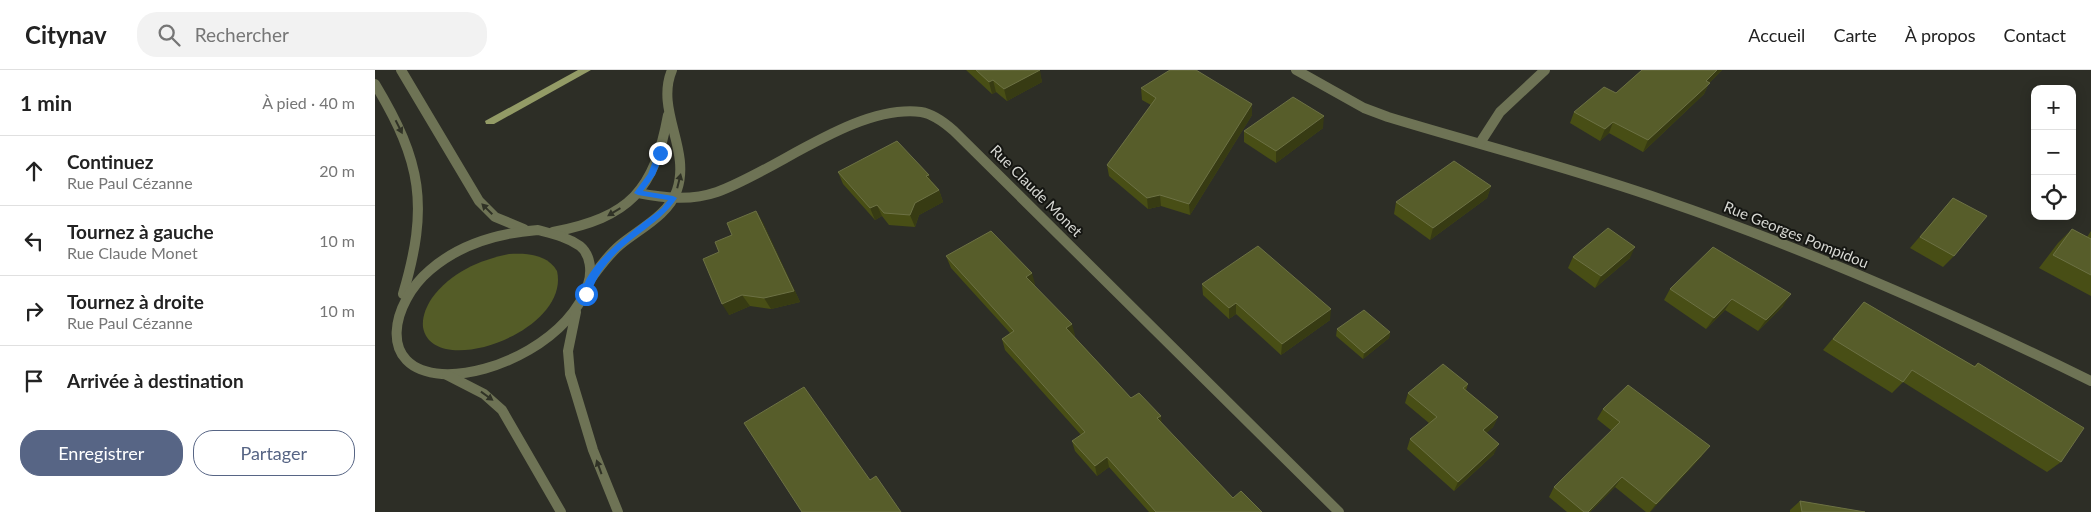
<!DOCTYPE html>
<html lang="fr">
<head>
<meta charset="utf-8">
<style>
	:root { --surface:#fff; --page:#f2f2f2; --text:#222; --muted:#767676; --line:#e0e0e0; --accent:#576585 }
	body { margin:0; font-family:Lato,sans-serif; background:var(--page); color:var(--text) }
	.controls { position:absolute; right:15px; top:15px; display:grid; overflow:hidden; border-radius:10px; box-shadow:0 2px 12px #0003 }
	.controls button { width:45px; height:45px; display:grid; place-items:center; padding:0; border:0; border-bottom:1px solid var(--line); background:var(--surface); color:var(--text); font:25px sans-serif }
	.stop { position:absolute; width:15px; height:15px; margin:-11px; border:4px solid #1a73e8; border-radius:50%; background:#fff }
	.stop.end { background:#1a73e8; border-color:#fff; box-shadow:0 1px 5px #0008 }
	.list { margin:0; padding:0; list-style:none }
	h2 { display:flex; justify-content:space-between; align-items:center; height:65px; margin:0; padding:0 20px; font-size:21px }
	h2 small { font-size:16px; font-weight:400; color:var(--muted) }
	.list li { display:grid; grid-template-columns:32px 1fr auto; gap:15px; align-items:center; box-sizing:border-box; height:70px; padding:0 20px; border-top:1px solid var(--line) }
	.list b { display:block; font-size:19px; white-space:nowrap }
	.list p { margin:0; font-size:16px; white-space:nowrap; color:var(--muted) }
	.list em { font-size:16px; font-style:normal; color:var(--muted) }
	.actions { display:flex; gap:10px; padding:15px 20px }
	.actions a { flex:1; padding:11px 0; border:1px solid var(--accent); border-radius:20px; text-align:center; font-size:18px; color:var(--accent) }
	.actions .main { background:var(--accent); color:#fff }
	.icon { flex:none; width:28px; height:28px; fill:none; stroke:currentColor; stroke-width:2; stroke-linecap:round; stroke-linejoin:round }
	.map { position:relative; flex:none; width:1716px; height:442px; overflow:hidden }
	header { display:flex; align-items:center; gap:30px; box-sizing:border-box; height:70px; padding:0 25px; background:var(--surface); border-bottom:1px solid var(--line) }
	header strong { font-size:24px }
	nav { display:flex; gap:28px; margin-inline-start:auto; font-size:18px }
	.search { width:350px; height:45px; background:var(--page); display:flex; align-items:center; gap:12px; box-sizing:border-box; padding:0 18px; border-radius:20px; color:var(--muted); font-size:19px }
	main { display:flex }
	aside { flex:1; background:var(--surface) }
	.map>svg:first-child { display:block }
	.green { fill:#545c27 }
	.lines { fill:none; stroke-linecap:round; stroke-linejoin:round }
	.stream { fill:#939b66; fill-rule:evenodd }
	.minor { stroke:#6e7355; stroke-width:10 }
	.tertiary { stroke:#6e7355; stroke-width:10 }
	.wall { fill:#484e15 }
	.shaded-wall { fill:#373b13 }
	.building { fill:#575d2a; stroke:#6c7144 }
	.oneway { fill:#303226 }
	.route { fill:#1a73e8 }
	.labels { text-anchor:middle; stroke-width:4; stroke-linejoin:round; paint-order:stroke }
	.street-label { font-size:15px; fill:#d8d9d4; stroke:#151612 }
</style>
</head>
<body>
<header>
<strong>Citynav</strong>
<div class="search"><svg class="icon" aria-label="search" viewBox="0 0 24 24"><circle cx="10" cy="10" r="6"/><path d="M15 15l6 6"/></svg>Rechercher</div>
<nav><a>Accueil</a><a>Carte</a><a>À propos</a><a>Contact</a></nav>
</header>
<main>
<aside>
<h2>1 min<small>À pied · 40 m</small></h2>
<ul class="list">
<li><svg class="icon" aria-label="ahead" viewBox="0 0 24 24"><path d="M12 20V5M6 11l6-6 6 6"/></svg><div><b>Continuez</b><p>Rue Paul Cézanne</p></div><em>20 m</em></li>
<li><svg class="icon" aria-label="left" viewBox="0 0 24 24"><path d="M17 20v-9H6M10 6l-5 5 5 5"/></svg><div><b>Tournez à gauche</b><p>Rue Claude Monet</p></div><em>10 m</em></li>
<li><svg class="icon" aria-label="right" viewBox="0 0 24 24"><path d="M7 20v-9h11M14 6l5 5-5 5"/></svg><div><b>Tournez à droite</b><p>Rue Paul Cézanne</p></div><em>10 m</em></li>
<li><svg class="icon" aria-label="arrive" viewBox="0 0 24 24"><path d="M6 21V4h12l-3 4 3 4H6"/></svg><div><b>Arrivée à destination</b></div></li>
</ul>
<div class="actions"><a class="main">Enregistrer</a><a>Partager</a></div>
</aside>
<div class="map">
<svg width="1716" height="442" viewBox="0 0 1716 442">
	<rect width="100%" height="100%" fill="#2d2e26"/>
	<path class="green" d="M134 184C152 183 172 184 182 201 196 262 57 311 48 257 47 247 51 237 57 228 75 203 104 190 134 184Z"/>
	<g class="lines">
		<polygon class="stream" points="203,0 216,0 119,54 111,54 110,51"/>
		<g class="minor">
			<path d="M921 0 989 38 1013 47C1105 75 1197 98 1288 130 1435 180 1577 243 1716 311"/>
			<polyline points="1105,73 1125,42 1170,0"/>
			<path d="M263 123C289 128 316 131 342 122 403 100 481 34 546 42 559 44 570 53 579 61L964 442"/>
			<path d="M178 162C255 147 279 121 293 45"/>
			<path d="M215 210C224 198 233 185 245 175 264 159 294 145 302 120 316 79 280 40 297 0"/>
		</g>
		<g class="tertiary">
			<polyline points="26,0 104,131 120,147 149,159"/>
			<path d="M0 14C47 92 54 136 28 224"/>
			<path d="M163 160C178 164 192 167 205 176 216 185 217 202 213 214 197 267 120 307 67 304 0 299 17 232 55 200 85 174 124 163 163 160Z"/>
			<polyline points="201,242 193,281 195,304 218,380 243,442"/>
			<polyline points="72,305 109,324 127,340 186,442"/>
		</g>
	</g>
	<g class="wall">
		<polygon points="591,0 664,0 667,12 632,31 621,22 617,24"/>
		<polygon points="1267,0 1347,0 1334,13 1329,24 1268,82 1234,63 1225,71 1195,53 1199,42 1241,23"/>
		<polygon points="766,18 877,45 815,145 786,136 773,139 734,106 732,95 776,35 767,30"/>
		<polygon points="948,58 901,93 869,72 869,61"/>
		<polygon points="463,102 557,112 564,120 568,132 544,145 540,157 514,155 507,146 500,150 468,114"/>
		<polygon points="1116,116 1112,128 1055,170 1019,144 1021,132"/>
		<polygon points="1578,128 1579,186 1568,197 1535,178"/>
		<polygon points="381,141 388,153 425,232 396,239 375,236 354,245 344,182 357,165"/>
		<polygon points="1697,159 1712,167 1716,161 1716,226 1664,198 1683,173"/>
		<polygon points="571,186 660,214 659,215 700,265 699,266 756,328 786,346 786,353 858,428 887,442 774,442 734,397 722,406 700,381 697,371 706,365 630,280 627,269 635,263 576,198"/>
		<polygon points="1198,187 1255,188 1220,218 1193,198"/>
		<polygon points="827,214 955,250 906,285 861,244 854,249 828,225"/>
		<polygon points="1295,219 1408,236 1383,261 1350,240 1331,259 1289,230"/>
		<polygon points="1489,232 1599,296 1603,293 1686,392 1672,402 1528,312 1517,323 1448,280"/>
		<polygon points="962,259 1015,262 1014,268 988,289 961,266"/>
		<polygon points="1093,314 1091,320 1123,347 1118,357 1111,363 1119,384 1079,421 1032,379 1035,369 1054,353 1030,333 1033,323"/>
		<polygon points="1228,339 1327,386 1275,442 1271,442 1240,417 1215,442 1192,442 1174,427 1179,417 1237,361 1222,349"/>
		<polygon points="1425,431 1490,442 1415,442 1415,440"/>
	</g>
	<g class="shaded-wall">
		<polygon points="665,0 667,12 632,31 629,19"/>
		<polygon points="1342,0 1347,0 1334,13 1329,24 1268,82 1273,70"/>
		<polygon points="618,10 621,22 617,24 614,12"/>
		<polygon points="877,34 877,45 815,145 814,134"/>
		<polygon points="949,46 948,58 901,93 901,81"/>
		<polygon points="1238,52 1234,63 1225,71 1230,59"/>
		<polygon points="554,105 558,116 551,106"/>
		<polygon points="1116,116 1112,128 1055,170 1058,158"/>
		<polygon points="564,120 568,132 544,145 540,157 535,145 540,133"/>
		<polygon points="785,125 786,136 773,139 772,128"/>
		<polygon points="502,135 507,146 500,150 495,138"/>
		<polygon points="381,141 388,153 425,232 396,239 389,228"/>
		<polygon points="1260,177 1255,188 1220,218 1226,206"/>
		<polygon points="657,203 660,214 654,218 651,207"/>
		<polygon points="1416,224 1408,236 1383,261 1391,250"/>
		<polygon points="367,225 375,236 354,245 347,234"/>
		<polygon points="1357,229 1350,240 1331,259 1339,248"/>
		<polygon points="861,233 861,244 854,249 854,238"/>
		<polygon points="956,239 955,250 906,285 907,274"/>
		<polygon points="697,254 700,265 694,269 691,258"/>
		<polygon points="1015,262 1014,268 988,289 989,283"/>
		<polygon points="786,346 787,356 782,348"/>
		<polygon points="1123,347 1118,357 1104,370 1108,360"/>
		<polygon points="1124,374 1119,384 1079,421 1083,412"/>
		<polygon points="1335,376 1327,386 1275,442 1281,434"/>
		<polygon points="732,387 734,397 722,406 720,396"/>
		<polygon points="1247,407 1240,417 1215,442 1213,442"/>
	</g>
	<g class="building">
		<polygon points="601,0 665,0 629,19 618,10 614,12"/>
		<polygon points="795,0 821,0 877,34 814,134 785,125 772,128 732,95 781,28 766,18"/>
		<polygon points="1267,0 1342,0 1331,11 1335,13 1273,70 1238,52 1230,59 1199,42 1229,17 1241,23"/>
		<polygon points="918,27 949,46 901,81 869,61"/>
		<polygon points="522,71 554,105 551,106 564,120 540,133 535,145 509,143 502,135 495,138 463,102"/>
		<polygon points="1079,91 1116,116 1058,158 1021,132"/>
		<polygon points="1578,128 1612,146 1579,186 1545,167"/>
		<polygon points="381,141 419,221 389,228 367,225 347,234 328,189 344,182 340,172 357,165 352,153"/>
		<polygon points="1233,158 1260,177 1226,206 1198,187"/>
		<polygon points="1697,159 1716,169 1716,168 1716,205 1678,185"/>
		<polygon points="616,161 657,203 651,207 697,254 691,258 756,328 764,323 786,346 782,348 858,428 866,421 887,442 781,442 732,387 720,396 697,371 710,362 627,269 639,261 571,186"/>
		<polygon points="883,176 956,239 907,274 861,233 854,238 827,214"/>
		<polygon points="1338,177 1416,224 1391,250 1357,229 1339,248 1295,219"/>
		<polygon points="1489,232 1600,297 1603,293 1709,358 1686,392 1537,300 1528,312 1458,269"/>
		<polygon points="989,240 1015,262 989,283 962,259"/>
		<polygon points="1068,294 1093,314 1088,318 1123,347 1108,360 1124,374 1083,412 1035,369 1062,347 1033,323"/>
		<polygon points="1253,315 1335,376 1281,434 1247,407 1213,442 1209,442 1179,417 1245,352 1228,339"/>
		<polygon points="429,317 495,410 501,406 526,442 427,442 369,353"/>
		<polygon points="1425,431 1490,442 1427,442"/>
	</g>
	<defs><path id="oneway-solid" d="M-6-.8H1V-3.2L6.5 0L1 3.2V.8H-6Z" transform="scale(1.25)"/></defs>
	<g class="oneway">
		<use href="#oneway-solid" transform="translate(24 57) rotate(63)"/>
		<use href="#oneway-solid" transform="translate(304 111) rotate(-76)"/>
		<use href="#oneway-solid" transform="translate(112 139) rotate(-135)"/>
		<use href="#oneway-solid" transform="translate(239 142) rotate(149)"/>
		<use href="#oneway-solid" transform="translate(112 326) rotate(36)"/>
		<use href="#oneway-solid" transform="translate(224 397) rotate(-110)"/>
	</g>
	<path class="route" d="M285 81 289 83 280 105 268 121 298 126 302 128C285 154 255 166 236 189 225 201 220 212 214 226H208C202 199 267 154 287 138L293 130 263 125 259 123 273 104 282 81Z"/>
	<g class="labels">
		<g class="street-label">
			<text transform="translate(661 121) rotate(45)" y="5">Rue Claude Monet</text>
			<text transform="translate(1421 165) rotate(22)" y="5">Rue Georges Pompidou</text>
		</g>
	</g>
</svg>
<div class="controls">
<button>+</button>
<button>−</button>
<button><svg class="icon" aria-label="locate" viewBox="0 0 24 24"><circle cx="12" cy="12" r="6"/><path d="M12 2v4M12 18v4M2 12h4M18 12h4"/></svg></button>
</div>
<div class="stop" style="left:211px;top:224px"></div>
<div class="stop end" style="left:285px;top:83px"></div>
</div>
</main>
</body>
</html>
